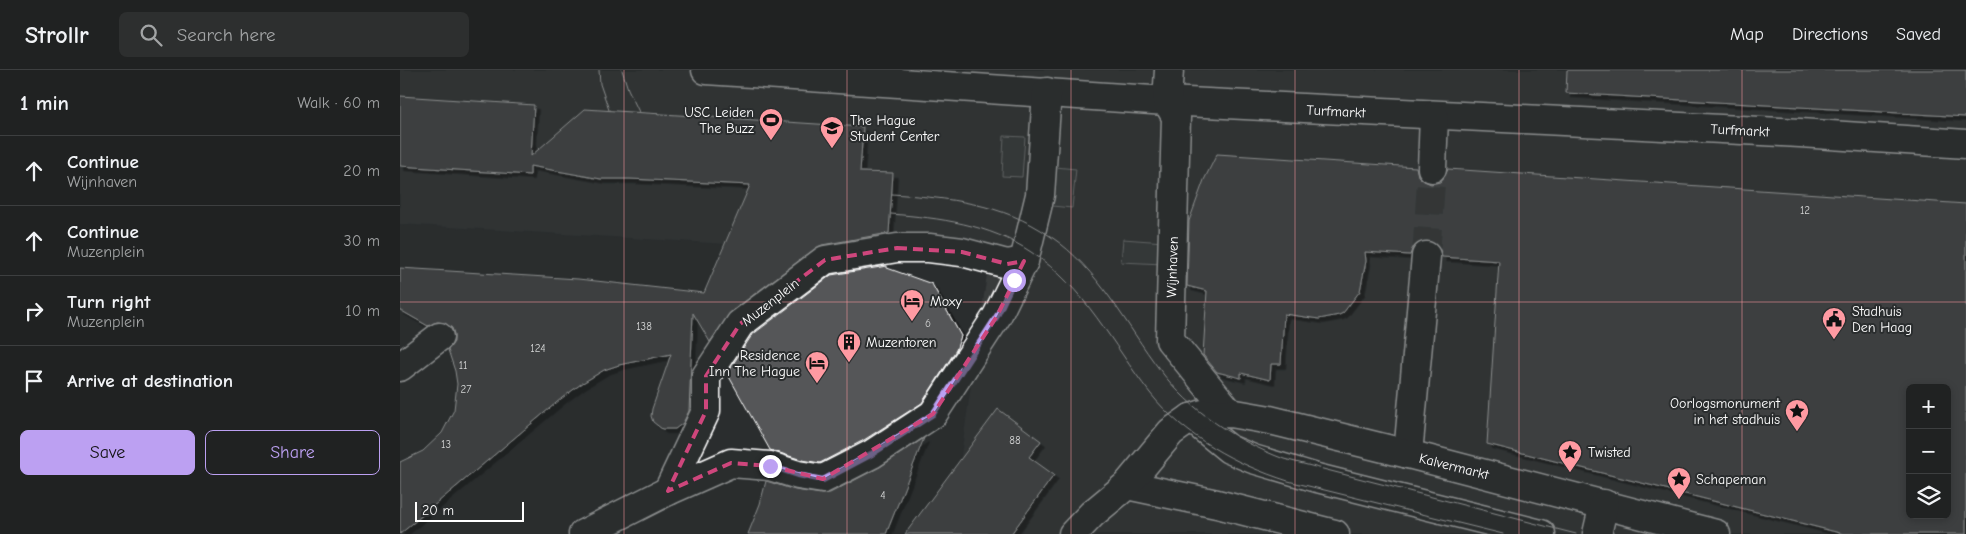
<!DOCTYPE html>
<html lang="en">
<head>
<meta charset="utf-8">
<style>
	:root { --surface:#202222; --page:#2d2f2f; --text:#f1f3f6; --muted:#a2a4a5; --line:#3d3f40; --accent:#bca0f2 }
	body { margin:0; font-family:"Comic Neue",sans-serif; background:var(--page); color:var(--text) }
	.controls { position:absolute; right:15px; bottom:15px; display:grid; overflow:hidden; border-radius:8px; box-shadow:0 2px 8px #0003 }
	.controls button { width:45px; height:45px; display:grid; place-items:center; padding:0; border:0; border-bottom:1px solid var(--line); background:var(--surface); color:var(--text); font:25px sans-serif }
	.scale { position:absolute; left:15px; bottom:12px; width:109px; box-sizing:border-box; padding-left:5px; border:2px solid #fff; border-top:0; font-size:14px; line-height:18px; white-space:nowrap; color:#fff; -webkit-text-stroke:4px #2a2d2e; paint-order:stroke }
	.stop { position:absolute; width:15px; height:15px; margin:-11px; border:4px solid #bca0f2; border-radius:50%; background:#fff }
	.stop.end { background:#bca0f2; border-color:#fff; box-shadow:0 1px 5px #0008 }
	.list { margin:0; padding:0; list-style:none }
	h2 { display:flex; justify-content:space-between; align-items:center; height:65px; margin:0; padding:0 20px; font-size:21px }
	h2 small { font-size:16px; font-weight:400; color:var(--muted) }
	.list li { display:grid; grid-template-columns:32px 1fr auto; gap:15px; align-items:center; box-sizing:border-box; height:70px; padding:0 20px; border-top:1px solid var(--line) }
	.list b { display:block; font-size:19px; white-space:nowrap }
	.list p { margin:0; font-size:16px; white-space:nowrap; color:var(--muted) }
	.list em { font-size:16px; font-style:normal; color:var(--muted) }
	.actions { display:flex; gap:10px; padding:15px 20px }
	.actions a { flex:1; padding:11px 0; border:1px solid var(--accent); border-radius:8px; text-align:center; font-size:18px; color:var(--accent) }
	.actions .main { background:var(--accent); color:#111 }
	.icon { flex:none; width:28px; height:28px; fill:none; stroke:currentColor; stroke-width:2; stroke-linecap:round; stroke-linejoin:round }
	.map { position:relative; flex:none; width:1566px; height:464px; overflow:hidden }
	header { display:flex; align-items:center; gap:30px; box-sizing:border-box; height:70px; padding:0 25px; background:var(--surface); border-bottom:1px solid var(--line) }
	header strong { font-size:24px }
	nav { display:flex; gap:28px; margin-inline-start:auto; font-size:18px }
	.search { width:350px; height:45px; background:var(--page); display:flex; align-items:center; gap:12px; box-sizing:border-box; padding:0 18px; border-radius:8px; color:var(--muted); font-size:19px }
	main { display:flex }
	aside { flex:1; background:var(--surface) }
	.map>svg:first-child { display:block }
	.built { fill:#373a3b; fill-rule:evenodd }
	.green { fill:#414445; stroke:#a0a2a2 }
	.building { fill:#555758; stroke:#fff; fill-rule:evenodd; filter:url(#shadow) }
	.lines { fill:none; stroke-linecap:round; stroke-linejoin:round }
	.minor-tunnel { stroke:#3f4243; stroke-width:28; stroke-dasharray:28 14; stroke-linecap:butt }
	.minor-casing { stroke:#fff; stroke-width:31 }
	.minor { stroke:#2a2d2e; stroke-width:28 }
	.tram { stroke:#fff; stroke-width:1 }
	.route { stroke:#bca0f2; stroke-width:6 }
	.marked { fill:none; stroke:#ce467c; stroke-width:4; stroke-dasharray:10 6; stroke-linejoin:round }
	.grid { fill:none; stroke:#ff9aa2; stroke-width:1; stroke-opacity:0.55 }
	.labels { text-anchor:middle; stroke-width:4; stroke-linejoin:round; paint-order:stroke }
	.number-label { font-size:11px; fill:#d4d5d5 }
	.street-label { font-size:14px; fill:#fff; stroke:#2a2d2e }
	.poi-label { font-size:14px; fill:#fff; stroke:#2a2d2e; text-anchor:start }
</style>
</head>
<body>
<header>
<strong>Strollr</strong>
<div class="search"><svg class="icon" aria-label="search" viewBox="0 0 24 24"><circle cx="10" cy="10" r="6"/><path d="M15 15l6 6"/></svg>Search here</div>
<nav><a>Map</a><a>Directions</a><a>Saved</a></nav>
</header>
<main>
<aside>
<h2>1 min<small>Walk · 60 m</small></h2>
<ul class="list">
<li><svg class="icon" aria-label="ahead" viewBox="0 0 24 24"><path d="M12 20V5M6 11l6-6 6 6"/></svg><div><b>Continue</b><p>Wijnhaven</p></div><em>20 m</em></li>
<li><svg class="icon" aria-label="ahead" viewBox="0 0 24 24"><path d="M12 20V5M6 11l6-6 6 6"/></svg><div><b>Continue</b><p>Muzenplein</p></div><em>30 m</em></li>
<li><svg class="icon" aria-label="right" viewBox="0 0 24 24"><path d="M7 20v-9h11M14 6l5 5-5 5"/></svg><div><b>Turn right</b><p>Muzenplein</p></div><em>10 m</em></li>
<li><svg class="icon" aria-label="arrive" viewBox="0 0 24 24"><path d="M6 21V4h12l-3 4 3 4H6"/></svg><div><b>Arrive at destination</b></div></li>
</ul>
<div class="actions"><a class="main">Save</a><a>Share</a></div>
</aside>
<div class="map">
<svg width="1566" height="464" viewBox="0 0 1566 464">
	<defs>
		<filter id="shadow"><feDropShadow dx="4.5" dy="4.5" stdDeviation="0" flood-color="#0009"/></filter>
	</defs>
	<rect width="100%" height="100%" fill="#2a2d2e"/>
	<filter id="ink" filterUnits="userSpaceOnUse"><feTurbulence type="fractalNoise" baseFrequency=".02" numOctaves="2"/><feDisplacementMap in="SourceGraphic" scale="10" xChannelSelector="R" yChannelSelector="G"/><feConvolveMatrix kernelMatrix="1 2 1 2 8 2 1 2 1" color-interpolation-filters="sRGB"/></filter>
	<g filter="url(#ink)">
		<path class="built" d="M0 0H1566V464H535L553 442 589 190 0 154ZM1510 318H1547V445H1510Z"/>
		<g class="green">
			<polygon points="604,66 625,67 622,107 602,106"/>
			<polygon points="655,97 676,99 672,138 652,136"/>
			<polygon points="723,169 764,172 763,194 721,192"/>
		</g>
		<g class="building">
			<polygon points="1167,0 1566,0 1566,47 1166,23"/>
			<polygon points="0,26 134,35 131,86 185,39 463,57 460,102 493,103 489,163 422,175 416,178 331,242 310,272 293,243 289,341 283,353 275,359 262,359 253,352 251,346 252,339 271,284 219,295 204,300 181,314 162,328 0,464 0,392 23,381 42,363 54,340 57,314 55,301 48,280 54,272 54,264 52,258 45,253 37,252 28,256 0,240 0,198 178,209 304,223 350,115 230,109 201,109 130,96 130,105 0,96"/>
			<path d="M817 84 1016 97 1018 106 1024 111 1031 114 1040 112 1045 106 1048 99 1566 134V464H1444L1087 374 1099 191 1042 187 1040 179 1035 173 1028 171 1019 172 1013 177 1010 185 965 182 966 191 960 221 943 243 939 245 919 249 884 244 881 294H871L870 310 841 303V308L817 302 803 285 807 221 787 216 789 151 804 110ZM1510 318H1547V445H1510Z"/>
			<polygon points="487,196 487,198 532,214 561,266 556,280 522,333 464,370 420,393 402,390 370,380 327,303 352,265 431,205"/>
			<polygon points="598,339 641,371 629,387 654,405 611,464 505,464"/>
			<polygon points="524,368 486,464 348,464 360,434 366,411 395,420 421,424 430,423 480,397"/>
		</g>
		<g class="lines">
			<polyline class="minor-tunnel" points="1026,186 1032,98"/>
			<g class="minor-casing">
				<g id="minor">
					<polyline points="306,0 767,31 1400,63 1566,74"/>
					<polyline points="769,0 767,31 776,47 770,270 830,343"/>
					<polyline points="1032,98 1034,46"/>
					<polyline points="0,297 39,267"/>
					<polyline points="791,348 829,379 853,389 917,408 1141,464"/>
					<polyline points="1008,384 1026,186"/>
					<polyline points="727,415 817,434 935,464"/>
					<polyline points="268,421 306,341 306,306 340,254 425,190 497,178 529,178 562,182 607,194 624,191"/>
					<polyline points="183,464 268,421 331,393 370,396 398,405 423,409 472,384 533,344 597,246 624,191 640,125 647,22"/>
					<polyline points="673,464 692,444 727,415 771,362 791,348 803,344 830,343 870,350 1008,384 1316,464"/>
					<polyline points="1197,464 1204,434"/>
				</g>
			</g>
			<use href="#minor" class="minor"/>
			<g class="tram">
				<polyline points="199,0 200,14 209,40"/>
				<polyline points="222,0 228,19 239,42"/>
				<path d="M492 124C547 128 603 133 650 166 699 199 725 254 760 300 791 341 836 371 884 389L1176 464"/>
				<path d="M491 144C540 148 589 154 631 182 686 218 711 273 750 323 785 367 835 394 888 411L1103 464"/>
			</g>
		</g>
	</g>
	<g class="lines" filter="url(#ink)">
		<polyline class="route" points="370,396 398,405 423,410 472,384 533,344 597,246 614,210"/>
	</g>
	<path d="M0 0H1566V464H0ZM497 178 562 182 607 194 624 191 597 246 533 344 423 409 370 396 331 393 268 421 306 341V306L340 254 425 190Z" fill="#2a2d2e" fill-opacity=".55" fill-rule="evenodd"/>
	<path class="marked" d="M497 178 562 182 607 194 624 191 597 246 533 344 423 409 370 396 331 393 268 421 306 341V306L340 254 425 190Z"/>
	<path class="grid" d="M224 0V464M447 0V464M671 0V464M895 0V464M1119 0V464M1342 0V464M0 232H1566"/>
	<defs>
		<g id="stadium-pin" transform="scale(1.25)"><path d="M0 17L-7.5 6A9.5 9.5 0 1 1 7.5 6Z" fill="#ff9aa2" stroke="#2a2d2e"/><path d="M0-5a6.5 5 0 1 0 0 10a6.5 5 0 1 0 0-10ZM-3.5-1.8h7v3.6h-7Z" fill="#111"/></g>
		<g id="university-pin" transform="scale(1.25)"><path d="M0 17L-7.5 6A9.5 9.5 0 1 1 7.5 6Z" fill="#ff9aa2" stroke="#2a2d2e"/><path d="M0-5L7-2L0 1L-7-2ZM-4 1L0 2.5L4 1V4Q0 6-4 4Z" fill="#111"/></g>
		<g id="hotel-pin" transform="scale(1.25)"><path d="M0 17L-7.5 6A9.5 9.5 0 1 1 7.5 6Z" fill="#ff9aa2" stroke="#2a2d2e"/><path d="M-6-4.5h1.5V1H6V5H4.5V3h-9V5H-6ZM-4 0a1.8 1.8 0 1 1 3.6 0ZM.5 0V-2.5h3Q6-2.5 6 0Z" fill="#111"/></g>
		<g id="civic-pin" transform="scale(1.25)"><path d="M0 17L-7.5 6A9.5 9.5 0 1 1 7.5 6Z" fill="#ff9aa2" stroke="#2a2d2e"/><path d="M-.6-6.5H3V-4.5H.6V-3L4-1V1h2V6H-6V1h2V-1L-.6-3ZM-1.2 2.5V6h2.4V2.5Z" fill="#111"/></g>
		<g id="building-pin" transform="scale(1.25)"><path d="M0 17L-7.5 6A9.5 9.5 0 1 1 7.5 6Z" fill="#ff9aa2" stroke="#2a2d2e"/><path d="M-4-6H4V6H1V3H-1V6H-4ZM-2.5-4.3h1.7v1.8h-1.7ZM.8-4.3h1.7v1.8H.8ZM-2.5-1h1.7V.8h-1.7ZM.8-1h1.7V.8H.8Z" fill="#111"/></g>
		<g id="sight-pin" transform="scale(1.25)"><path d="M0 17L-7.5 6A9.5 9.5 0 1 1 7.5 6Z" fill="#ff9aa2" stroke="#2a2d2e"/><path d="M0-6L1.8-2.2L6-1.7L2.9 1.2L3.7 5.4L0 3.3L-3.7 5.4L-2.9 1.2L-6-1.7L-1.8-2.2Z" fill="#111"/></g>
	</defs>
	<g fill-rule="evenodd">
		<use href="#stadium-pin" x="371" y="50"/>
		<use href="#university-pin" x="432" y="58"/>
		<use href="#hotel-pin" x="512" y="231"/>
		<use href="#civic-pin" x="1434" y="249"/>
		<use href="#building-pin" x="449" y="272"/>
		<use href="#hotel-pin" x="417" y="293"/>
		<use href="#sight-pin" x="1397" y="341"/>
		<use href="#sight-pin" x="1170" y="382"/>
		<use href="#sight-pin" x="1279" y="409"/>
	</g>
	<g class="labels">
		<g class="number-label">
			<text x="1405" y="144">12</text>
			<text x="528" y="257">6</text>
			<text x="244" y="260">138</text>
			<text x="138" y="282">124</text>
			<text x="63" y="299">11</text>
			<text x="66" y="323">27</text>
			<text x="615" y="374">88</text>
			<text x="46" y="378">13</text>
			<text x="483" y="429">4</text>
		</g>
		<g class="street-label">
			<text transform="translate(936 41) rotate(3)" y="5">Turfmarkt</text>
			<text transform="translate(1340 60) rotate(3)" y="5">Turfmarkt</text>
			<text transform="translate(772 197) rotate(-88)" y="5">Wijnhaven</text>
			<text transform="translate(370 232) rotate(-38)" y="5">Muzenplein</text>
			<text transform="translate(1054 396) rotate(14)" y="5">Kalvermarkt</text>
		</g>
		<g class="poi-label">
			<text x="354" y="47" text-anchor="end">USC Leiden<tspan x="354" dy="16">The Buzz</tspan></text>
			<text x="450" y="55">The Hague<tspan x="450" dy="16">Student Center</tspan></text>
			<text x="530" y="236">Moxy</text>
			<text x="1452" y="246">Stadhuis<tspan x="1452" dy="16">Den Haag</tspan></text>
			<text x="466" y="277">Muzentoren</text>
			<text x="400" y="290" text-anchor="end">Residence<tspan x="400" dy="16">Inn The Hague</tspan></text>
			<text x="1380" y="338" text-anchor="end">Oorlogsmonument<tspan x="1380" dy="16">in het stadhuis</tspan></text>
			<text x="1188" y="387">Twisted</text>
			<text x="1296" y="414">Schapeman</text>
		</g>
	</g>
</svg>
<div class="controls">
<button>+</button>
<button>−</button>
<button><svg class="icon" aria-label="layers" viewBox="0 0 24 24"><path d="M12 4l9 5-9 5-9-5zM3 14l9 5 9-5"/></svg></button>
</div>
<div class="scale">20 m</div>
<div class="stop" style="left:614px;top:210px"></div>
<div class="stop end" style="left:370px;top:396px"></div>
</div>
</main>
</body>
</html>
